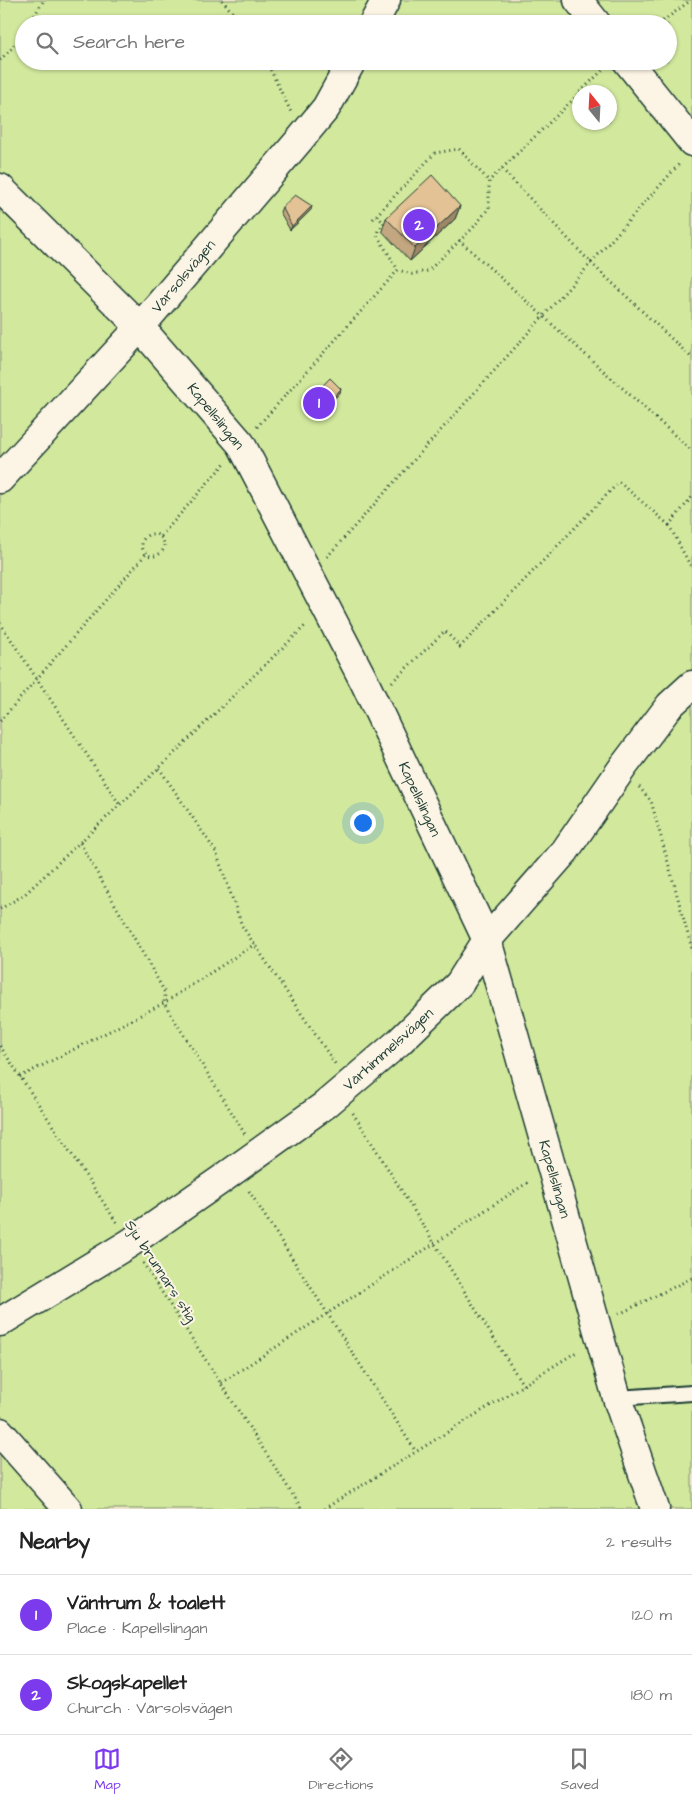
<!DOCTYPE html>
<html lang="en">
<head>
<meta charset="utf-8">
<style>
	:root { --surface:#fff; --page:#f2f2f2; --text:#222; --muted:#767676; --line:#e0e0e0; --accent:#7c3aed }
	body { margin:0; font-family:"Architects Daughter",sans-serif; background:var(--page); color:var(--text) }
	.compass { position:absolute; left:572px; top:85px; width:45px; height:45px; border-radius:50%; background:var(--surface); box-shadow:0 1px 4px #0004; rotate:342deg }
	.you { position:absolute; left:362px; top:822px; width:18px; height:18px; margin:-12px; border:4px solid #fff; border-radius:50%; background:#1a73e8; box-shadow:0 0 0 8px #1a73e833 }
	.badge { display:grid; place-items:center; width:32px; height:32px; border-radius:50%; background:var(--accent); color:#fff; font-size:16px; font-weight:700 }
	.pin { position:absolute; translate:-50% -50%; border:2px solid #fff; box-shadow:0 1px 5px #0006 }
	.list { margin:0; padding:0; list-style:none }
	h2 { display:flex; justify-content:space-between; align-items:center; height:65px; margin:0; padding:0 20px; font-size:21px }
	h2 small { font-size:16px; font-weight:400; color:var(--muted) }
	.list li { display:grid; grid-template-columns:32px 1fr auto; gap:15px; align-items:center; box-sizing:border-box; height:80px; padding:0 20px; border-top:1px solid var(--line) }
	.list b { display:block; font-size:19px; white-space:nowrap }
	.list p { margin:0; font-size:16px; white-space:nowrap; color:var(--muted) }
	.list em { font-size:16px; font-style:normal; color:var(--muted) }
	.icon { flex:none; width:28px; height:28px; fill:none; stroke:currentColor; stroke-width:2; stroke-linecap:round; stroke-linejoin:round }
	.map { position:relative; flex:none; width:692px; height:1509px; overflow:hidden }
	.search { position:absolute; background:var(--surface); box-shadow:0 1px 4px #0004; left:15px; right:15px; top:15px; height:55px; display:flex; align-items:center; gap:12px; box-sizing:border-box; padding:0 18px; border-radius:28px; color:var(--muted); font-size:19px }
	.sheet { height:225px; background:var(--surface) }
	nav { display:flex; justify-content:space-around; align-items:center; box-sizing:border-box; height:70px; border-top:1px solid var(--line); background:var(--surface); font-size:14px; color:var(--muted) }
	nav a { display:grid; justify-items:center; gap:2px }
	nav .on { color:var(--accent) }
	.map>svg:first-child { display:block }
	.green { fill:#d1e89d; stroke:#789268; fill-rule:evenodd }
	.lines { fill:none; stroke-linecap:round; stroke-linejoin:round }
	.lane-casing { stroke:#1f3d34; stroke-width:18 }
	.street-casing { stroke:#1f3d34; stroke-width:31 }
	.path { stroke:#1f3d34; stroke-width:3; stroke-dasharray:1 4; stroke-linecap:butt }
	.lane { stroke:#fcf5e5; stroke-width:14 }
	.street { stroke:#fcf5e5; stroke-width:28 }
	.wall { fill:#c3a780; stroke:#1f3d34 }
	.shaded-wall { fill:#9f8868; stroke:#1f3d34 }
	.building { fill:#e3c295; stroke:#1f3d34 }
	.labels { text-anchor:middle; stroke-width:4; stroke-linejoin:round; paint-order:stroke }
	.street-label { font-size:15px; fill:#1f3d34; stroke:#fcf5e5 }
</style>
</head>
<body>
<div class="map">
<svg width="692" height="1509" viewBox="0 0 692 1509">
	<rect width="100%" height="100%" fill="#f4e6cd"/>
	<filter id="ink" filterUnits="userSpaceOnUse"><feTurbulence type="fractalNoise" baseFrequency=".02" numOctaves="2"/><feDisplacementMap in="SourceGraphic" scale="10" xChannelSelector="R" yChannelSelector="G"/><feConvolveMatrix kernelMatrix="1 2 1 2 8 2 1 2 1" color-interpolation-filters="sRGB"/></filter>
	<g filter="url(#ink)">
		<path class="green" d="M0 0H692V1509H0ZM24 24H668V61H24ZM580 92H610V122H580Z"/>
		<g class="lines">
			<g class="lane-casing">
				<polyline id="lane" points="617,1398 692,1393"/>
			</g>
			<g class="street-casing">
				<g id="street">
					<polyline points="578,0 597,24"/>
					<polyline points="373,24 386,0"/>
					<polyline points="627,61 692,142"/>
					<polyline points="0,188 140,327 241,444 364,681 487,940 617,1398 655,1509"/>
					<polyline points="0,479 140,327 302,137 326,108 352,61"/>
					<polyline points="0,1322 130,1243 222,1179 325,1105 399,1042 459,984 487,940 565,851 623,767 670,705 692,685"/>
					<polyline points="0,1432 68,1509"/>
				</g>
			</g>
			<g class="path">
				<polyline points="222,0 242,24"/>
				<polyline points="29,24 44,0"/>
				<polyline points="659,24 691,0"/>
				<polyline points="0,60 12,48 24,31"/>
				<polyline points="266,61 291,112"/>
				<polyline points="580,92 605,68"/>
				<polyline points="502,169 591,263 680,163"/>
				<polyline points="377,216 384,223 378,230 377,235 398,270"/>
				<polyline points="373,219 435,153 459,149 489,181"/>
				<polyline points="459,240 692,451"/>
				<polyline points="257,427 398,270 412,274 428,271 473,228 489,208 489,181 580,93"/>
				<polyline points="669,525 692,569"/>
				<circle cx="153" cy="545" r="11"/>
				<polyline points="161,536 225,463"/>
				<polyline points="327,557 591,263 692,358"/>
				<polyline points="0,623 120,805"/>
				<polyline points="392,682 445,631 460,647 619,482 669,525 692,497"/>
				<polyline points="0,721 146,554"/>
				<polyline points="159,768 216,852 242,926 336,1065"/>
				<polyline points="639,787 651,801 692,949"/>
				<polyline points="80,843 158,980 165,993 164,1003 245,1134"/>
				<polyline points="0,909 24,895 159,768 307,624"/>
				<polyline points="0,1046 117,1223"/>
				<polyline points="20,1077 164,1003 255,944"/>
				<polyline points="353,1113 523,1385"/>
				<polyline points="249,1191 416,1452"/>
				<polyline points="143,1263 302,1509"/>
				<polyline points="619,1314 692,1278"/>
				<polyline points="221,1383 530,1181"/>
				<polyline points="324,1509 578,1351"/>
			</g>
			<use href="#lane" class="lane"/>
			<use href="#street" class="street"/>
		</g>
		<g class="wall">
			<polygon points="460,206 455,219 410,261 382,231 386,218"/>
			<polygon points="282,207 311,210 290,230 280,212"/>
			<polygon points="340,393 314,419 303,408 305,404"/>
		</g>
		<g class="shaded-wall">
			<polygon points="312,206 311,210 290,230 292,226"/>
			<polygon points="460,206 455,219 410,261 415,248"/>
			<polygon points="341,389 340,393 314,419 316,415"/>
		</g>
		<g class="building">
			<polygon points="432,175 460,206 415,248 386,218"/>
			<polygon points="295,195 312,206 292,226 282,207"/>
			<polygon points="330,378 341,389 316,415 305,404"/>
		</g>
	</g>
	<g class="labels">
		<g class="street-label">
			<text transform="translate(183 276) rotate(-50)" y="5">Vårsolsvägen</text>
			<text transform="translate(216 416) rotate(51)" y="5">Kapellslingan</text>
			<text transform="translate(420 799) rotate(65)" y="5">Kapellslingan</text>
			<text transform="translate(388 1049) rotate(-42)" y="5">Vårhimmelsvägen</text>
			<text transform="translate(555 1179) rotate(74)" y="5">Kapellslingan</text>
			<text transform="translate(161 1271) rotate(57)" y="5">Sju brunnars stig</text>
		</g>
	</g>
</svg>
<svg class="compass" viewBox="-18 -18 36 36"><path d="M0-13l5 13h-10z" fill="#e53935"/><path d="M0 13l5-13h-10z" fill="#767676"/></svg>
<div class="you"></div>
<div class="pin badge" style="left:319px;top:403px">1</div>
<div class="pin badge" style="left:419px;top:225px">2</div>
<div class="search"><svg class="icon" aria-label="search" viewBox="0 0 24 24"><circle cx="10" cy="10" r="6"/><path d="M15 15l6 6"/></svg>Search here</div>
</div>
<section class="sheet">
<h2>Nearby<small>2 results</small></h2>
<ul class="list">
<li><span class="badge">1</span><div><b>Väntrum &amp; toalett</b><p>Place · Kapellslingan</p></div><em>120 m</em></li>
<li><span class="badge">2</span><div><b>Skogskapellet</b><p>Church · Vårsolsvägen</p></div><em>180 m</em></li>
</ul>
</section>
<nav>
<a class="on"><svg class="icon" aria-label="map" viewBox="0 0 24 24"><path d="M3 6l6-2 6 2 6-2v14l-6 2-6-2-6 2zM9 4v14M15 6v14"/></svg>Map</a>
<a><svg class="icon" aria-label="directions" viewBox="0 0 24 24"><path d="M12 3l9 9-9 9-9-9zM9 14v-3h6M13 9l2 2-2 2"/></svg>Directions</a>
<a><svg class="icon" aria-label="saved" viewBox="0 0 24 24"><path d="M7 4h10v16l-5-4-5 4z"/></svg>Saved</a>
</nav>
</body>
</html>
